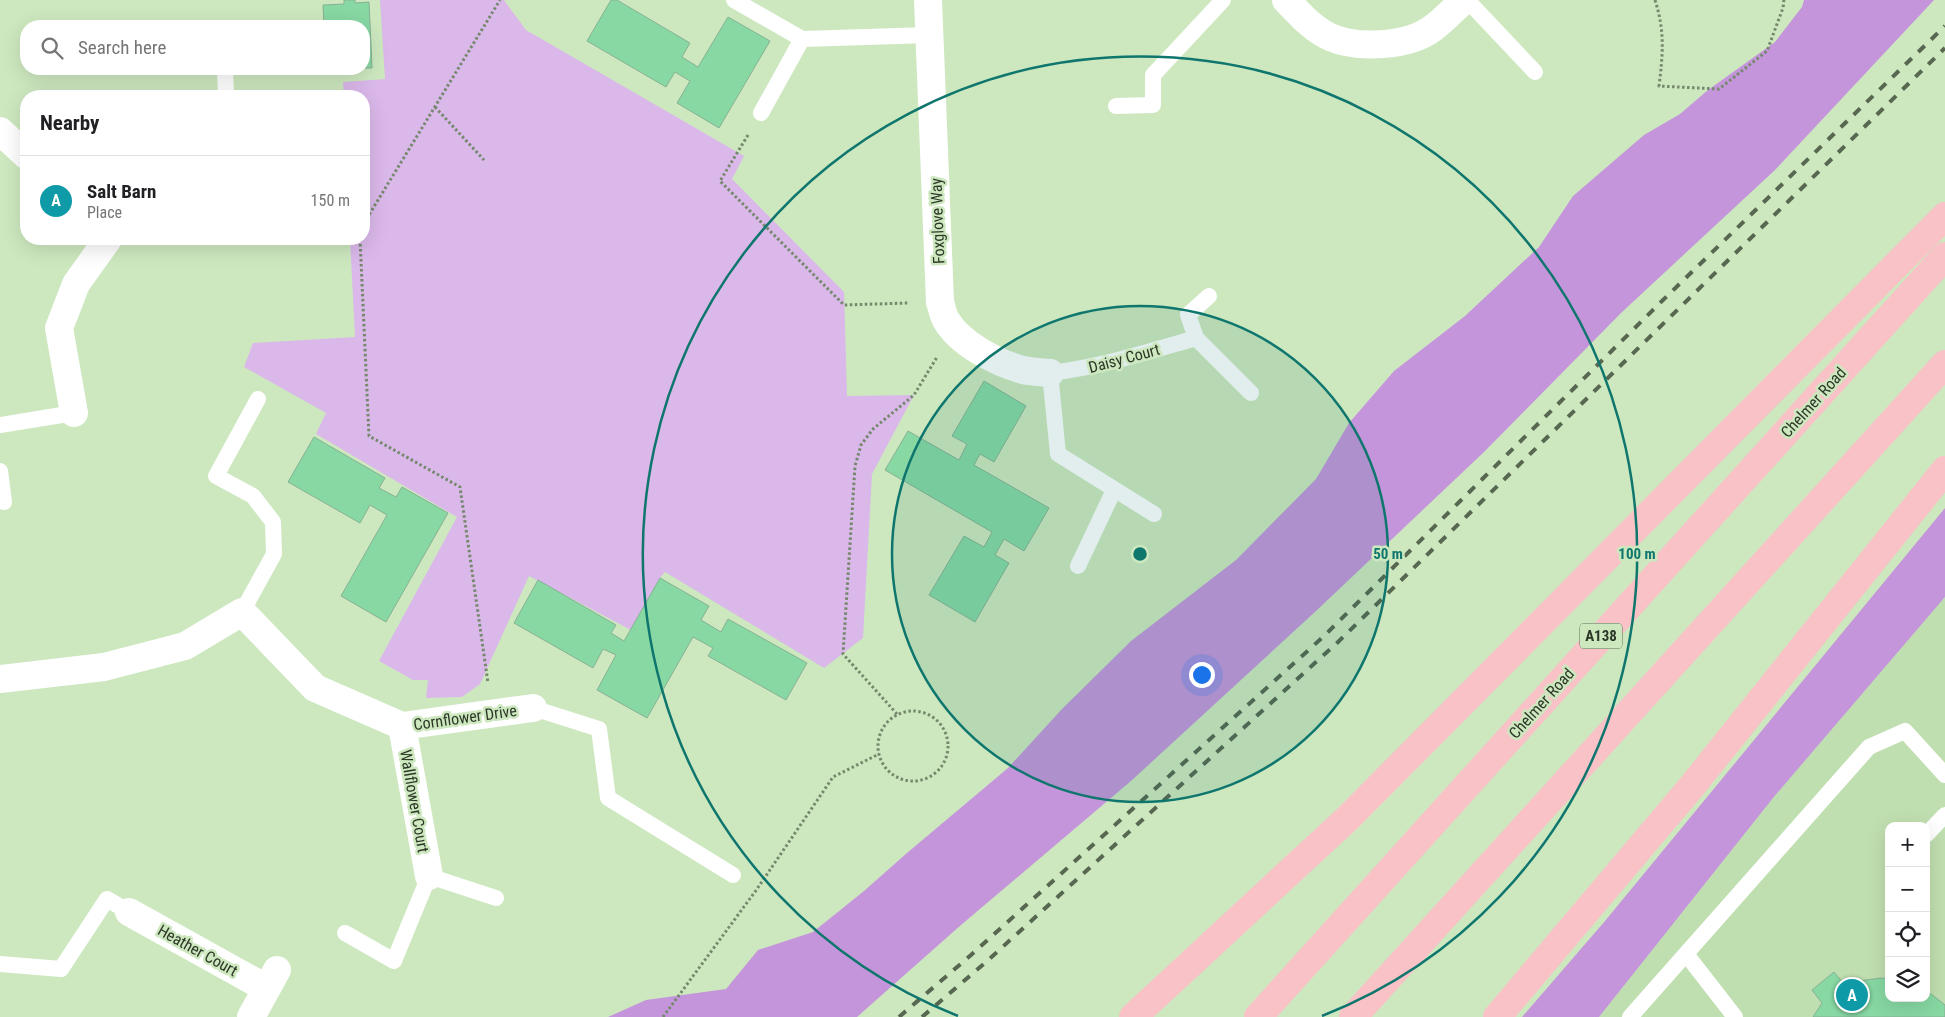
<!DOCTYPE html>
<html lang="en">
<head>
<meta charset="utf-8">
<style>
	:root { --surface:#fff; --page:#f6f6f6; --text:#202124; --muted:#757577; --line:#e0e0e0; --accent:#d93025 }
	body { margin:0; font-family:"Roboto Condensed",sans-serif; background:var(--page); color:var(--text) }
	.controls { position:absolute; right:15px; bottom:15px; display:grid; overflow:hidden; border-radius:10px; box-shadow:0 5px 20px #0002 }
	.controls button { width:45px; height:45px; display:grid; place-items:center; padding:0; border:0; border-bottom:1px solid var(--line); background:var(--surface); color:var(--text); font:25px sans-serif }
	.you { position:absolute; left:1201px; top:674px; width:18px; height:18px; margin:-12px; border:4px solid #fff; border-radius:50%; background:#1a73e8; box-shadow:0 0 0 8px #1a73e833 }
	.badge { display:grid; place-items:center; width:32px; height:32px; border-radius:50%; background:var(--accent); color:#fff; font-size:16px; font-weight:700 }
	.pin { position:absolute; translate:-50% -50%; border:2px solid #fff; box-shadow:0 1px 5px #0006 }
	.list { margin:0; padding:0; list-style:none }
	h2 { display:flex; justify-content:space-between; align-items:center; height:65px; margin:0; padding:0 20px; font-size:21px }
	h2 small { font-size:16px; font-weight:400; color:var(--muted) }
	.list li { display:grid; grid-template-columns:32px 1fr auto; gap:15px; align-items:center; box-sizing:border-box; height:90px; padding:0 20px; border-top:1px solid var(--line) }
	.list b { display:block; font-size:19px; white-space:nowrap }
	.list p { margin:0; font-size:16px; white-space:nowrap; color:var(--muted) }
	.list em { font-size:16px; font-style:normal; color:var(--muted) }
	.icon { flex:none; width:28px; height:28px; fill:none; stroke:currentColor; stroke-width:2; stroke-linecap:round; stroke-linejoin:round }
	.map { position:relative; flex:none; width:1945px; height:1017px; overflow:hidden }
	.search { position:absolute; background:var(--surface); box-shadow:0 5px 20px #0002; left:20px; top:20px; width:350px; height:55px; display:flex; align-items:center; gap:12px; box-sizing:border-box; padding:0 18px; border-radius:20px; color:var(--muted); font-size:19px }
	.panel { position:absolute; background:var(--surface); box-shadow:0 5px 20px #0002; left:20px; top:90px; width:350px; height:155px; border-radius:20px }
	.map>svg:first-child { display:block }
	.built { fill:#c0dfb0; fill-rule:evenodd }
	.green { fill:#dab8ea }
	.forest { fill:#c495db }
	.building { fill:#87d8a3; stroke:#87b194 }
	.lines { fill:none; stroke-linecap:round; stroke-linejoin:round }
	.path { stroke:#75886c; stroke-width:3; stroke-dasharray:2.5 2.5; stroke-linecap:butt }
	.lane { stroke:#fff; stroke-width:16 }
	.street { stroke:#fff; stroke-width:28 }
	.primary { stroke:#f8c2c7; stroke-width:28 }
	.rail { stroke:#576750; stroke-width:4; stroke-dasharray:9 9; stroke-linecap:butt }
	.ring { fill:none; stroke:#0f766e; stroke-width:2.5 }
	.labels { text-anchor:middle; stroke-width:5; stroke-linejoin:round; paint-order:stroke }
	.shield { fill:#cde8bf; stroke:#5c6c55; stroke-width:1 }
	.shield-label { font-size:15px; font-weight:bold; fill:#2c3727 }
	.street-label { font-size:16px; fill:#2c3727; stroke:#cde8bf }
	.centre { fill:#0f766e; stroke:#cde8bf; stroke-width:2.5 }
	.ring-label { font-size:15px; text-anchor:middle; font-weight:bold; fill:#0f766e; stroke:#cde8bf; stroke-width:5; stroke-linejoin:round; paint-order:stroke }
</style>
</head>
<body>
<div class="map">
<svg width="1945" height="1017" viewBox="0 0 1945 1017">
	<rect width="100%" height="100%" fill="#cde8bf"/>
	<path class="built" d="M1945 597V1017H1599L1773 798ZM1889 826H1926V998H1889Z"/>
	<polygon class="green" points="380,0 504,0 526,30 744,156 732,179 844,292 847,396 914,395 872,474 863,638 824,668 665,572 660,578 631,630 529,576 480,684 462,697 426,698 428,680 413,680 379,661 457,517 316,434 326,413 244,367 253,343 355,337 350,239 364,239 364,96 344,96 343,82 385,79"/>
	<g class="forest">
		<polygon points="1804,0 1934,0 1775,170 1621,313 1484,452 1316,611 1131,781 961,925 857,1017 608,1017 646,1000 726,989 758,950 813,932 864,891 907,853 1008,768 1062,709 1131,641 1236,560 1316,479 1349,423 1394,371 1465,316 1539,247 1573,196 1644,135 1680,114 1708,90 1775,42 1802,7"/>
		<polygon points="1945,508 1945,597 1773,798 1599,1017 1522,1017 1605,921"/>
	</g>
	<g class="building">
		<polygon points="344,0 355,0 355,3 369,2 372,68 364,68 364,26 324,26 323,5 344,4"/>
		<polygon points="611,0 617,0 690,43 682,57 698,67 728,17 770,41 719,128 677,103 690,81 675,72 666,87 587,41"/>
		<polygon points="984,381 1026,406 994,462 980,454 974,465 1049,508 1024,551 1004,539 995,555 1009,563 975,622 929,595 964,536 984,547 992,532 885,470 908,431 959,460 967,444 952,436"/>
		<polygon points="314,437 385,478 379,488 396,497 402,487 448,513 386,622 341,596 387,515 370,505 360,523 288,482"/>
		<polygon points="660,578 709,606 701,620 721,632 728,619 807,663 786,700 708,656 713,648 693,637 647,718 597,690 616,655 603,649 593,668 514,623 538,580 616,625 611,633 624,641"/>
		<polygon points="1834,972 1845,985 1859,981 1881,978 1889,979 1889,998 1926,998 1926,990 1945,1005 1945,1017 1813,1017 1822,1003 1812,990"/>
	</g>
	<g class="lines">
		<g class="path">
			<path d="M1655 0C1665 31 1663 54 1659 86L1719 89 1767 51 1783 8 1784 0"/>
			<polyline points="435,107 484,160"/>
			<polyline points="748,135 720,181 844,305 908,303"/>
			<polyline points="364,223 500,0"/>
			<polyline points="360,239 369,436 460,487 488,683"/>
			<circle cx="913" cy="746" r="35"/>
			<polyline points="897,714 843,654 855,466 861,445 873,429 914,395 937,357"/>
			<polyline points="663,1017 757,889 833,777 879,754"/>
		</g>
		<g class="lane">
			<polyline points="734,0 802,39"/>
			<polyline points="1467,0 1535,72"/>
			<polyline points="225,69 226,96"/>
			<polyline points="1116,106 1153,105 1153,75 1223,0"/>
			<polyline points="761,113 802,39 929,35"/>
			<polyline points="1196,338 1188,315 1209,296"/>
			<polyline points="0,425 74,413"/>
			<polyline points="0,471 4,502"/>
			<path d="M1154 514 1058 454 1050 373C1101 367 1147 352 1196 338L1251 393"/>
			<polyline points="1078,566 1114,490"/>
			<polyline points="242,612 274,554 273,522 253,496 216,476 258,399"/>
			<polyline points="533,708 599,729 608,798 733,875"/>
			<polyline points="1926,835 1945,815"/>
			<polyline points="345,933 394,961 429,876 496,898"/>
			<polyline points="1686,954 1735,1017"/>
			<polyline points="0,964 61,969 107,899 129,912"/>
			<polyline points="1630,1017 1869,747 1905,731 1945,775"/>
		</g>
		<g class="street">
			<path d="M928 0 940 302C942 308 943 315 946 320 960 344 997 363 1023 370 1032 372 1042 372 1050 373"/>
			<path d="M1286 0C1299 13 1312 29 1330 37 1357 49 1408 47 1433 28 1444 20 1454 9 1464 0"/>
			<polyline points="0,131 26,155"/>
			<polyline points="74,413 59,328 76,284 108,239"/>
			<polyline points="0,679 104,667 185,646 242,612 315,688 402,726 533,708"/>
			<polyline points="402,726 429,876"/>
			<polyline points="129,912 266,988"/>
			<polyline points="251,1017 277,970"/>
		</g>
		<g class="primary">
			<polyline points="1133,1017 1348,818 1945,216"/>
			<polyline points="1258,1017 1945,256"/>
			<polyline points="1353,1017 1945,364"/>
			<polyline points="1497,1017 1693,785 1945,470"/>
		</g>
		<g class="rail">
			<polyline points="899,1017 971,955 1323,637 1663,300 1945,26"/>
			<polyline points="922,1017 986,962 1338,642 1945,48"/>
		</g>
	</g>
	<circle cx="1140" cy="554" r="248" fill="#0f766e" fill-opacity=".12"/>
	<g class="ring">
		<circle cx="1140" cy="554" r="248"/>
		<path d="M958 1016A497 497 0 1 1 1322 1016"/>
	</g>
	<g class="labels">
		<rect class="shield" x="1580" y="623.5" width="42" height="25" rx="4"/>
		<g class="shield-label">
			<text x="1601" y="641">A138</text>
		</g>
		<g class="street-label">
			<text transform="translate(937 221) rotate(-92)" y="6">Foxglove Way</text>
			<text transform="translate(1124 358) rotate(-15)" y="6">Daisy Court</text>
			<text transform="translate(1813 402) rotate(-48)" y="6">Chelmer Road</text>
			<text transform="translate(1541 703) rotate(-48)" y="6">Chelmer Road</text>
			<text transform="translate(465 717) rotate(-8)" y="6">Cornflower Drive</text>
			<text transform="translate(415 801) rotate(80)" y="6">Wallflower Court</text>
			<text transform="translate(198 950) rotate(29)" y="6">Heather Court</text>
		</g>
	</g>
	<circle cx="1140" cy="554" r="8" class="centre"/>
	<g class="ring-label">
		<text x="1388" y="559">50 m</text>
		<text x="1637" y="559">100 m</text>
	</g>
</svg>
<div class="controls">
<button>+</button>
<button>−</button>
<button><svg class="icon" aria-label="locate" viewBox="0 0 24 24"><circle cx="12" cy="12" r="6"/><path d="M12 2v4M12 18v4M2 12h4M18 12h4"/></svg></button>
<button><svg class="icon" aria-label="layers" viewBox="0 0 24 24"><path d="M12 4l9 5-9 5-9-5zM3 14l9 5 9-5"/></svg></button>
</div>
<div class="you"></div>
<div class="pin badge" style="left:1852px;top:995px;background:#0f9aa8">A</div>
<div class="search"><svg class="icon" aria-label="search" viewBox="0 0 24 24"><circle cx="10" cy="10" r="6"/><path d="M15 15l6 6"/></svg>Search here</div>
<section class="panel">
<h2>Nearby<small></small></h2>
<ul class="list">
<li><span class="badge" style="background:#0f9aa8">A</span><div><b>Salt Barn</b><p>Place</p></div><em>150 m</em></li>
</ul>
</section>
</div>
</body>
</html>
